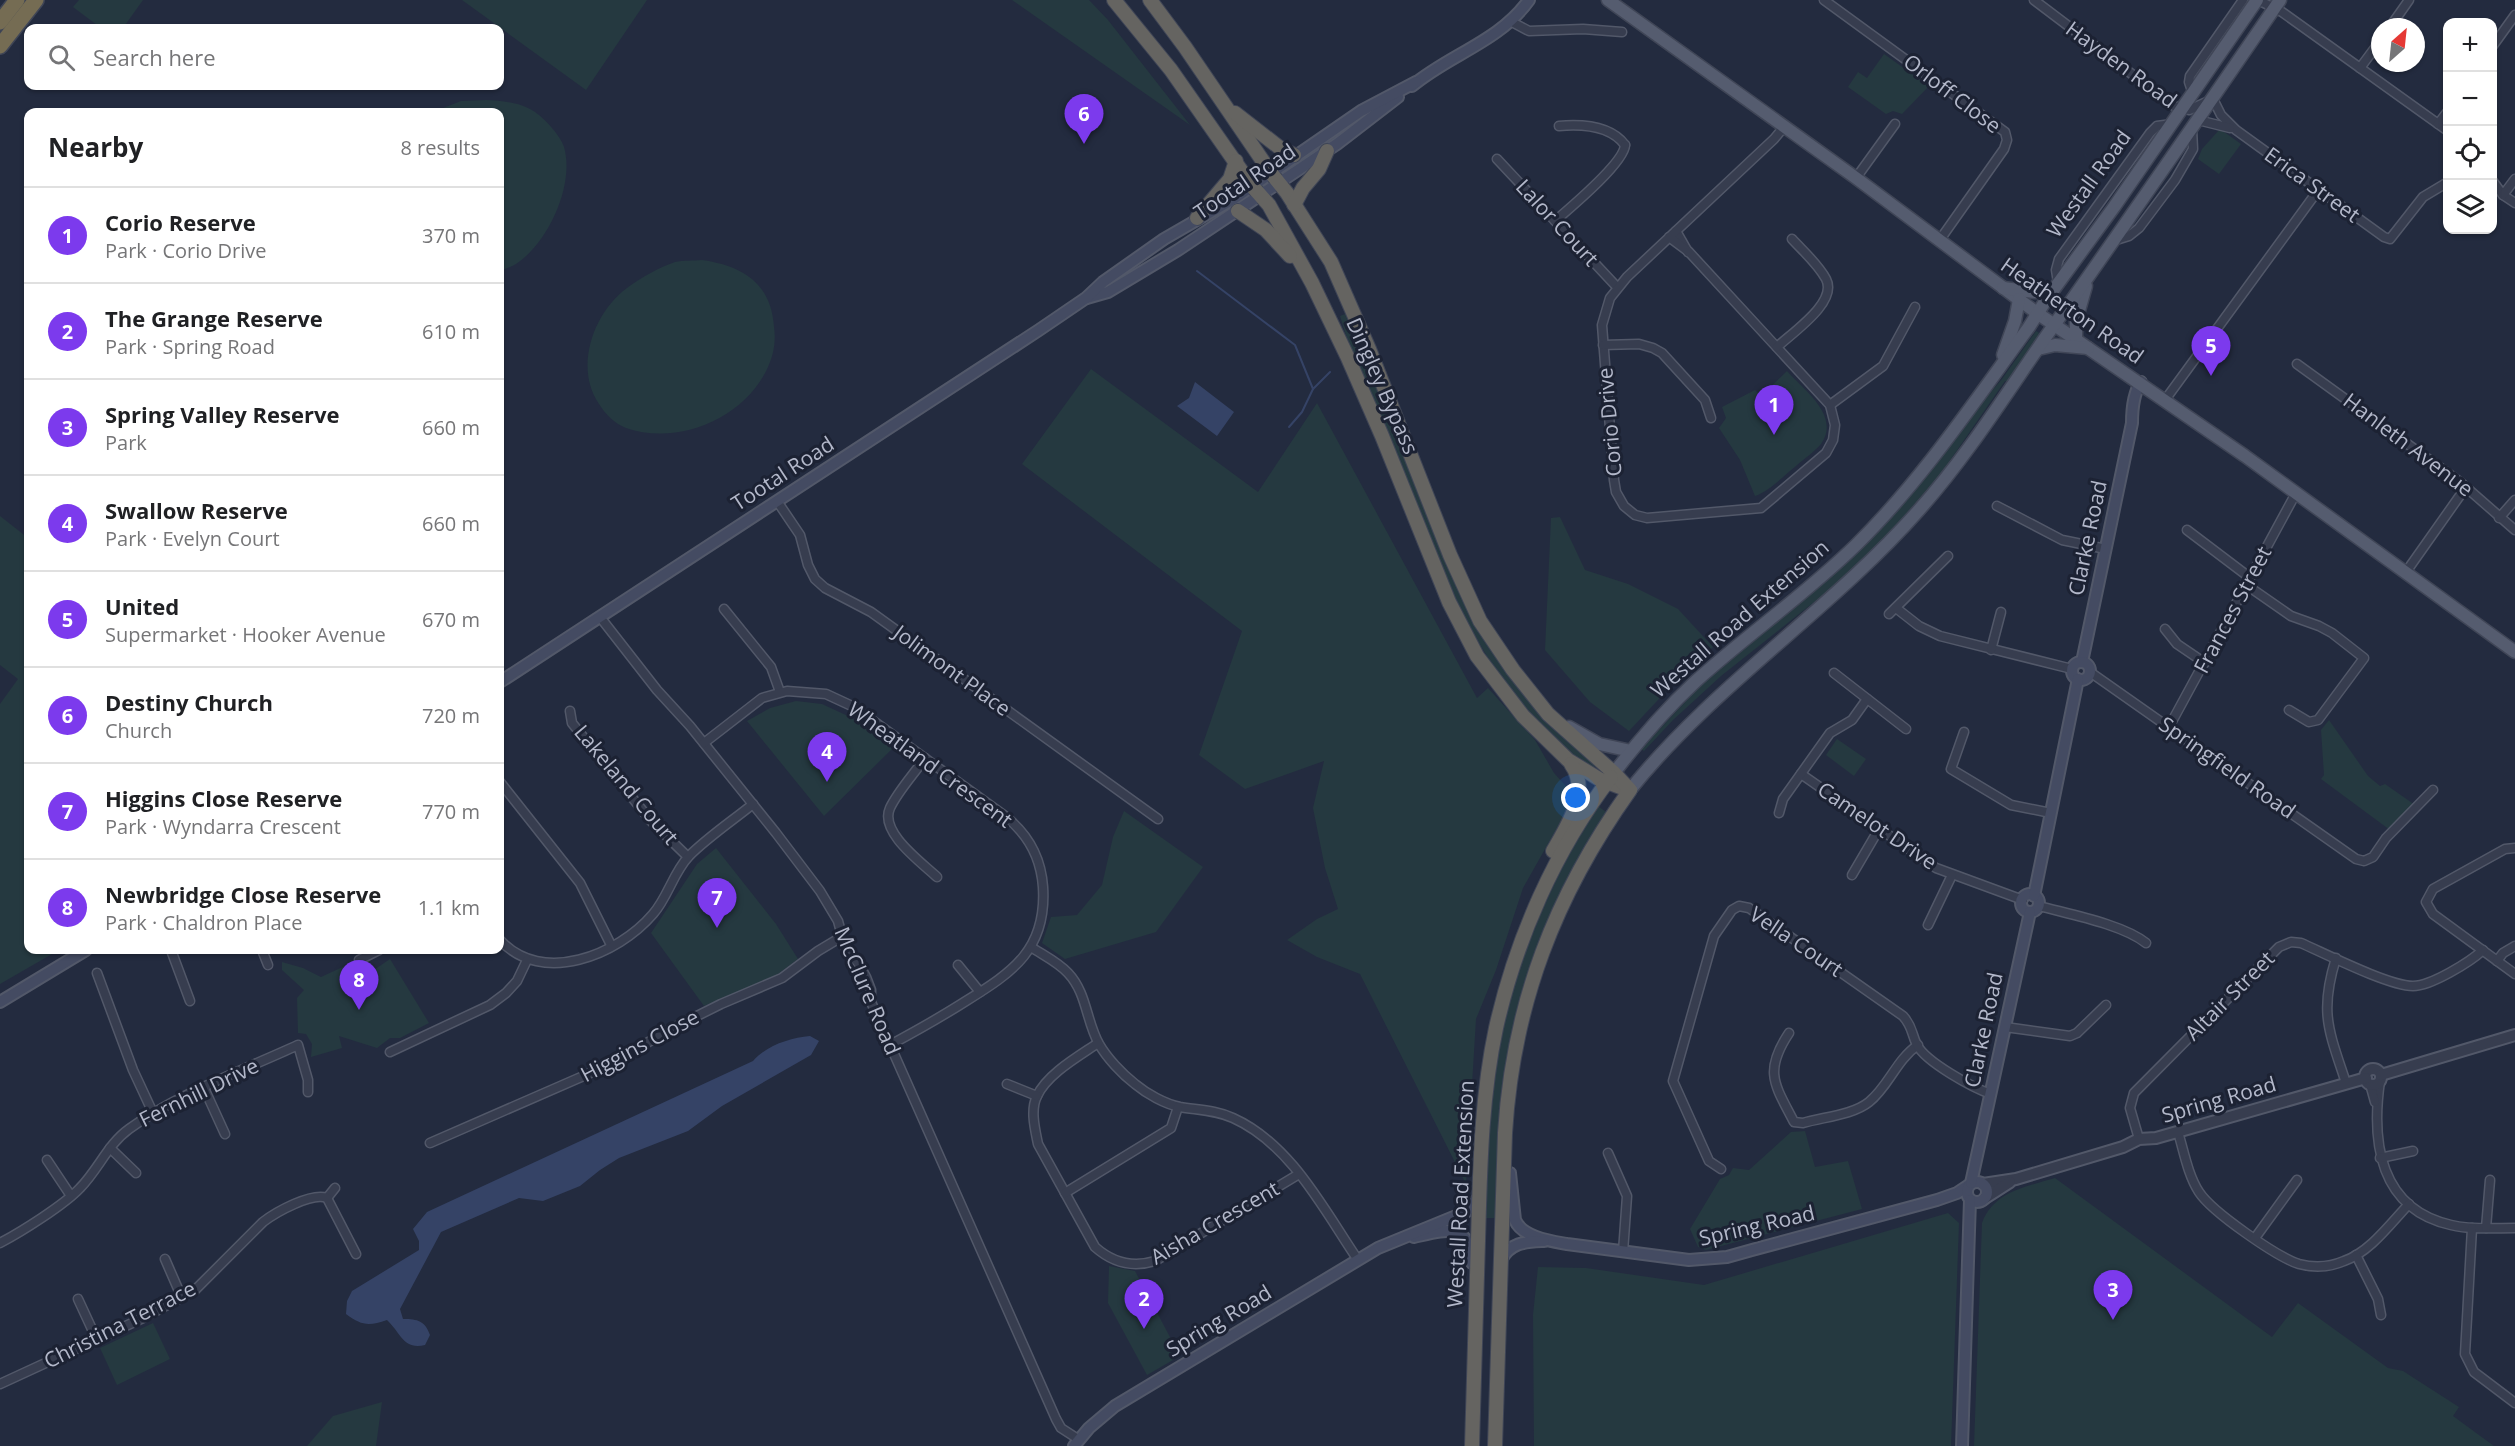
<!DOCTYPE html>
<html lang="en">
<head>
<meta charset="utf-8">
<style>
	:root { --surface:#fff; --page:#f2f2f2; --text:#202124; --muted:#757577; --line:#e0e0e0; --accent:#7c3aed }
	body { margin:0; font-family:"Open Sans",sans-serif; background:var(--page); color:var(--text) }
	.controls { position:absolute; right:18px; top:18px; display:grid; overflow:hidden; border-radius:12px; box-shadow:0 2px 4px #0004 }
	.controls button { width:54px; height:54px; display:grid; place-items:center; padding:0; border:0; border-bottom:2px solid var(--line); background:var(--surface); color:var(--text); font:30px sans-serif }
	.compass { position:absolute; left:2371px; top:18px; width:54px; height:54px; border-radius:50%; background:var(--surface); box-shadow:0 2px 4px #0004; rotate:27deg }
	.you { position:absolute; left:1576px; top:798px; width:21px; height:21px; margin:-15px; border:4px solid #fff; border-radius:50%; background:#1a73e8; box-shadow:0 0 0 9px #1a73e833 }
	.badge { display:grid; place-items:center; width:39px; height:39px; border-radius:50%; background:var(--accent); color:#fff; font-size:20px; font-weight:700 }
	.pin { position:absolute; translate:-50% -50px; filter:drop-shadow(0 2px 3px #0008) }
	.pin::after { content:''; position:absolute; top:32px; width:21px; height:18px; background:inherit; clip-path:polygon(0 0,100% 0,50% 100%) }
	.list { margin:0; padding:0; list-style:none }
	h2 { display:flex; justify-content:space-between; align-items:center; height:78px; margin:0; padding:0 24px; font-size:26px }
	h2 small { font-size:20px; font-weight:400; color:var(--muted) }
	.list li { display:grid; grid-template-columns:39px 1fr auto; gap:18px; align-items:center; box-sizing:border-box; height:96px; padding:0 24px; border-top:2px solid var(--line) }
	.list b { display:block; font-size:22px; white-space:nowrap }
	.list p { margin:0; font-size:20px; white-space:nowrap; color:var(--muted) }
	.list em { font-size:20px; font-style:normal; color:var(--muted) }
	.icon { flex:none; width:33px; height:33px; fill:none; stroke:currentColor; stroke-width:2; stroke-linecap:round; stroke-linejoin:round }
	.map { position:relative; flex:none; width:2515px; height:1446px; overflow:hidden }
	.search { position:absolute; background:var(--surface); box-shadow:0 2px 4px #0004; left:24px; top:24px; width:480px; height:66px; display:flex; align-items:center; gap:15px; box-sizing:border-box; padding:0 21px; border-radius:12px; color:var(--muted); font-size:22px }
	.panel { position:absolute; background:var(--surface); box-shadow:0 2px 4px #0004; left:24px; top:108px; width:480px; height:846px; border-radius:12px }
	.map>svg:first-child { display:block }
	.green { fill:#253940 }
	.water { fill:#354366 }
	.lines { fill:none; stroke-linecap:round; stroke-linejoin:round }
	.stream { stroke:#354366; stroke-width:2 }
	.minor-casing { stroke:#525869; stroke-width:11 }
	.tertiary-casing { stroke:#525869; stroke-width:14 }
	.secondary-casing { stroke:#525869; stroke-width:14 }
	.primary-casing { stroke:#404657; stroke-width:15 }
	.trunk-casing { stroke:#3f4556; stroke-width:16 }
	.motorway-casing { stroke:#3f4556; stroke-width:18 }
	.minor { stroke:#373d4f; stroke-width:8 }
	.tertiary { stroke:#373d4f; stroke-width:10 }
	.secondary { stroke:#444b62; stroke-width:10 }
	.primary { stroke:#555c6f; stroke-width:12 }
	.trunk { stroke:#656461; stroke-width:14 }
	.motorway { stroke:#756c53; stroke-width:15 }
	.labels { text-anchor:middle; stroke-width:6; stroke-linejoin:round; paint-order:stroke }
	.street-label { font-size:21px; fill:#b3b8ca; stroke:#1c2233 }
</style>
</head>
<body>
<div class="map">
<svg width="2515" height="1446" viewBox="0 0 2515 1446">
	<rect width="100%" height="100%" fill="#232b3f"/>
	<g class="green">
		<polygon points="79,0 143,0 123,28 101,28 73,7"/>
		<polygon points="462,0 647,0 586,90"/>
		<polygon points="1012,0 1089,0 1108,20 1190,125"/>
		<polygon points="1884,54 1929,86 1902,114 1893,111 1886,114 1848,87 1858,72 1867,78"/>
		<path d="M486 100C503 101 520 102 535 112 545 119 560 135 564 147 575 185 548 243 516 264 511 267 505 269 500 271V112H433L461 101Z"/>
		<polygon points="2220,129 2241,144 2219,174 2198,159 2202,149"/>
		<path d="M702 260C743 266 771 283 774 327 776 341 774 354 768 367 745 418 679 446 626 428 614 423 606 415 599 404 574 368 593 313 627 288 640 278 660 267 675 262 683 260 694 261 702 260Z"/>
		<path d="M1345 314 1474 622C1507 677 1546 725 1596 765L1592 770C1497 702 1459 611 1416 508 1395 456 1373 404 1351 352L1340 316Z"/>
		<polygon points="2036,331 2041,334 2039,338 2008,382 2005,381 1942,472 1887,536 1828,591 1721,676 1673,720 1644,751 1641,749 1702,684 1828,580 1879,531 1939,461 1972,414 2002,379"/>
		<polygon points="1091,369 1258,492 1317,403 1477,698 1488,688 1535,740 1554,773 1575,796 1523,888 1496,970 1476,1019 1466,1184 1360,974 1317,957 1287,940 1317,919 1338,909 1325,868 1313,808 1324,761 1245,789 1199,755 1242,631 1022,464"/>
		<path d="M1787 371C1804 390 1841 416 1821 444 1814 452 1804 459 1796 466 1783 476 1771 490 1755 496L1740 460 1719 428 1726 418 1722 407 1755 390 1761 396Z"/>
		<polygon points="0,516 28,538 28,950 59,950 0,984 0,704 18,679 0,665"/>
		<polygon points="1560,517 1585,570 1628,584 1678,609 1713,647 1671,686 1629,731 1590,702 1545,650 1551,518"/>
		<polygon points="796,701 822,704 850,717 893,748 824,816 747,721 770,708"/>
		<polygon points="2329,720 2368,776 2380,786 2385,784 2415,805 2390,830 2321,779 2324,775 2321,730"/>
		<polygon points="1837,739 1866,759 1854,776 1826,755"/>
		<path d="M1598 806 1606 812 1576 862 1558 899 1528 975 1499 1218H1483C1484 1189 1484 1160 1486 1131 1496 1014 1535 905 1598 806Z"/>
		<polygon points="1124,811 1203,867 1156,932 1065,959 1042,943 1051,917 1077,915 1102,885 1113,837"/>
		<polygon points="716,848 776,924 798,959 773,978 704,1006 651,933 697,864"/>
		<polygon points="390,959 429,1023 400,1038 390,1038 377,1048 339,1036 342,1048 311,1057 312,1044 306,1034 298,1033 297,998 304,990 282,970 282,962 303,968 321,977 349,964 357,969 371,972"/>
		<polygon points="1805,1131 1815,1167 1848,1161 1862,1209 1706,1250 1698,1247 1690,1229 1720,1179 1729,1175 1733,1168 1749,1170 1791,1132"/>
		<path d="M2055 1178 2272 1337 2298 1303 2388 1368 2403 1371 2459 1407 2453 1416 2494 1446H1974L1982 1223C1994 1191 2026 1187 2055 1178Z"/>
		<polygon points="1948,1213 1959,1223 1951,1446 1534,1446 1533,1315 1538,1267 1586,1268 1704,1285"/>
		<polygon points="1109,1266 1135,1271 1180,1356 1147,1375 1108,1303"/>
		<polygon points="153,1323 170,1359 117,1385 100,1348"/>
		<polygon points="382,1402 376,1446 307,1446 333,1416"/>
	</g>
	<g class="water">
		<polygon points="1195,382 1234,412 1217,436 1177,406 1189,398"/>
		<path d="M810 1036 819 1041 811 1055 722 1106 688 1131 619 1158 600 1170 580 1186 543 1201 519 1198 441 1232 400 1309 403 1319C418 1319 425 1321 430 1335L425 1345C403 1350 401 1333 387 1320 369 1326 362 1326 346 1314L347 1301 352 1291 419 1250V1241L413 1229 427 1212 753 1061C767 1045 790 1038 810 1036Z"/>
	</g>
	<g class="lines">
		<g class="stream">
			<polyline points="1197,271 1295,345 1313,389 1330,372"/>
			<polyline points="1289,427 1302,412 1313,389"/>
		</g>
		<g class="minor-casing">
			<g id="minor">
				<polyline points="1824,0 2005,132 2007,140 2004,149 1939,241"/>
				<polyline points="2034,0 2174,106 2189,110 2213,99 2221,115 2236,130 2384,237 2390,239 2423,197 2448,182"/>
				<polyline points="2258,0 2282,12 2448,131"/>
				<polyline points="1510,21 1529,31 1583,29 1622,32"/>
				<polyline points="2390,27 2409,0"/>
				<polyline points="2492,47 2515,15"/>
				<polyline points="2360,68 2380,41"/>
				<polyline points="2193,94 2189,82 2190,76 2243,0"/>
				<polyline points="2198,120 2230,128"/>
				<polyline points="2438,124 2448,111"/>
				<path d="M1559 126C1582 124 1610 125 1625 145"/>
				<polyline points="1497,159 1617,287"/>
				<polyline points="1856,178 1895,124"/>
				<polyline points="2492,180 2503,195 2515,203"/>
				<polyline points="2503,195 2515,179"/>
				<path d="M1555 221C1570 208 1624 163 1625 145"/>
				<polyline points="1676,231 1688,252"/>
				<polyline points="1669,237 1689,252 1830,405 1835,425 1833,440 1826,453 1761,508 1647,518 1635,515 1624,506 1616,492 1614,480 1602,325 1610,298 1627,277 1774,139 1784,127"/>
				<polyline points="2113,241 2129,236 2139,228 2175,180 2193,149 2192,129"/>
				<polyline points="2058,283 2056,270 2059,259 2150,133 2157,126 2172,124"/>
				<polyline points="1603,345 1639,344 1653,348 1662,353 1705,400 1711,418"/>
				<path d="M1777 347C1793 332 1838 302 1826 279 1818 264 1803 251 1792 239"/>
				<polyline points="2297,364 2460,482 2515,530"/>
				<polyline points="2165,400 2319,189"/>
				<polyline points="1830,405 1883,366 1915,307"/>
				<polyline points="777,501 800,535 808,565 815,579 825,588 871,612 1158,819"/>
				<polyline points="1997,506 2062,540 2106,549"/>
				<polyline points="2499,518 2515,500"/>
				<polyline points="2187,530 2249,577"/>
				<polyline points="2406,572 2466,487"/>
				<polyline points="2245,584 2291,616 2319,626 2332,633 2364,658 2318,720 2309,722 2289,710"/>
				<polyline points="1896,608 1919,626 1940,636 2072,669"/>
				<polyline points="724,609 771,667 780,692"/>
				<polyline points="1889,614 1948,556"/>
				<polyline points="600,617 657,690 690,726 776,833 820,891 838,921 845,947 859,964 866,977 871,990 871,1002 1056,1419 1061,1428 1078,1439"/>
				<polyline points="2165,629 2177,644 2205,663"/>
				<polyline points="1991,650 2001,612"/>
				<polyline points="2090,672 2356,859 2364,861 2373,857 2386,838 2433,790"/>
				<polyline points="1834,673 1906,729"/>
				<polyline points="570,711 572,723 651,821 688,857"/>
				<polyline points="2169,727 2296,493"/>
				<polyline points="1964,732 1951,769 2011,805 2051,813"/>
				<path d="M704 743 762 698 787 691 826 694 854 707 1005 816C1028 834 1041 858 1043 887 1047 949 1013 972 966 1001 941 1017 916 1031 890 1045"/>
				<path d="M925 758C914 774 898 791 890 808 879 832 921 862 937 877"/>
				<polyline points="1801,774 1936,868 2023,900"/>
				<polyline points="500,782 580,883 611,945"/>
				<polyline points="1779,813 1783,799 1830,733 1852,720 1867,699"/>
				<polyline points="2515,848 2505,849 2433,889 2426,902 2433,914 2515,974"/>
				<polyline points="1852,875 1879,829"/>
				<path d="M2039 906C2068 914 2122 924 2146 943"/>
				<polyline points="1928,925 1952,875"/>
				<path d="M500 940C542 986 618 955 653 914 668 897 673 873 689 856 708 837 732 821 753 804"/>
				<path d="M1031 947C1043 955 1058 962 1068 973 1087 993 1086 1021 1099 1044 1107 1058 1122 1074 1135 1084 1147 1094 1165 1104 1180 1107 1198 1110 1216 1110 1233 1118 1291 1144 1324 1210 1358 1260"/>
				<polyline points="171,950 190,1001"/>
				<polyline points="262,950 268,965"/>
				<path d="M2336 958C2319 1013 2329 1031 2346 1083"/>
				<polyline points="359,960 379,950"/>
				<polyline points="2497,961 2503,953 2515,946"/>
				<polyline points="958,965 980,992"/>
				<polyline points="97,973 133,1070 153,1113"/>
				<polyline points="2005,1027 2070,1036 2077,1033 2106,1005"/>
				<path d="M1789 1033C1763 1072 1775 1085 1794 1122L1803 1123C1823 1117 1853 1115 1869 1102 1889 1086 1896 1060 1918 1045"/>
				<path d="M1098 1043C1079 1056 1047 1074 1037 1096 1030 1110 1035 1129 1038 1144L1095 1247C1113 1263 1132 1268 1155 1261L1299 1174"/>
				<polyline points="390,1052 490,1005 506,993 517,981 527,960"/>
				<path d="M2380 1081C2371 1143 2380 1209 2451 1225 2472 1230 2494 1228 2515 1228"/>
				<polyline points="1007,1084 1037,1096"/>
				<polyline points="2370,1084 2375,1102"/>
				<polyline points="204,1088 225,1134"/>
				<path d="M2178 1132C2184 1152 2188 1175 2199 1192 2212 1212 2277 1257 2299 1264 2314 1268 2330 1267 2344 1261 2370 1252 2390 1224 2409 1204"/>
				<path d="M2139 1139 2130 1108 2134 1093 2279 947 2291 942 2301 943C2326 954 2389 986 2413 986 2431 986 2470 962 2483 950"/>
				<polyline points="430,1143 611,1064 669,1030 721,1004 782,978 818,951 838,939 840,934"/>
				<polyline points="110,1148 136,1173"/>
				<polyline points="1608,1153 1627,1196 1623,1252"/>
				<polyline points="2380,1158 2413,1151"/>
				<polyline points="47,1160 71,1196"/>
				<path d="M1721 1169 1709 1161 1673 1081 1714 936 1732 910 1739 906 1749 908 1903 1016C1913 1027 1911 1033 1917 1045 1926 1062 1973 1088 1991 1094"/>
				<polyline points="1065,1193 1171,1128 1178,1107"/>
				<polyline points="327,1198 335,1188"/>
				<polyline points="2472,1228 2465,1354 2474,1372 2515,1403"/>
				<polyline points="2486,1228 2490,1180"/>
				<polyline points="2255,1238 2297,1180"/>
				<path d="M0 1243C21 1232 64 1205 80 1188 98 1170 108 1144 129 1129 177 1094 244 1070 298 1045L308 1080V1092"/>
				<polyline points="2356,1255 2378,1299 2381,1315"/>
				<polyline points="165,1259 182,1298"/>
				<polyline points="78,1299 97,1340"/>
				<path d="M0 1384 143 1318 194 1291 263 1222C276 1212 312 1192 327 1198L356 1254"/>
			</g>
		</g>
		<g class="tertiary-casing">
			<g id="tertiary">
				<circle cx="2373" cy="1077" r="8"/>
				<polyline points="2381,1075 2515,1035"/>
				<polyline points="1983,1184 2016,1179 2123,1147 2139,1139 2156,1138 2366,1078"/>
				<polyline points="1985,1198 2010,1182"/>
			</g>
		</g>
		<g class="secondary-casing">
			<g id="secondary">
				<path d="M1412 86C1450 54 1499 42 1529 0"/>
				<polyline points="1087,298 1108,292 1178,250 1337,144 1398,97"/>
				<path d="M2082 662 2132 423C2132 409 2133 394 2141 382"/>
				<circle cx="2081" cy="671" r="9"/>
				<polyline points="500,682 1039,330 1086,298 1103,282 1164,239 1235,198 1361,111 1416,82"/>
				<circle cx="2030" cy="903" r="9"/>
				<polyline points="2034,896 2078,679"/>
				<polyline points="0,1002 86,950"/>
				<path d="M1510 1173 1515 1220C1522 1237 1550 1241 1567 1244L1689 1260 1727 1257 1752 1250 1937 1200 1957 1193 1969 1185"/>
				<circle cx="1977" cy="1192" r="10"/>
				<polyline points="1971,1183 2030,912"/>
				<path d="M1414 1237C1445 1230 1470 1221 1472 1263"/>
				<path d="M1501 1260C1511 1242 1525 1242 1544 1241"/>
				<polyline points="1074,1446 1089,1428 1115,1406 1378,1248 1466,1212 1479,1197"/>
				<polyline points="1962,1446 1970,1200"/>
			</g>
		</g>
		<g class="primary-casing">
			<g id="primary">
				<polyline points="1608,0 1856,178 2037,313 2245,456 2515,652"/>
				<polyline points="2003,288 2035,292 2053,290"/>
				<polyline points="2076,339 2076,321 2086,286"/>
				<polyline points="2038,349 2055,345 2088,348"/>
				<polyline points="2003,355 2015,321 2019,299"/>
				<polyline points="1569,727 1599,744 1631,751"/>
				<path d="M1614 773C1639 740 1666 709 1696 681 1748 634 1806 594 1856 545 1922 480 1974 402 2029 327L2046 300 2114 207 2257 0"/>
				<path d="M1630 790C1714 685 1830 611 1919 510 1967 456 2006 394 2047 335 2126 224 2203 112 2280 0"/>
			</g>
		</g>
		<g class="trunk-casing">
			<g id="trunk">
				<polyline points="1114,0 1171,70 1252,186 1269,205 1312,283 1348,358 1382,436 1449,602 1477,656 1523,716 1568,760 1599,779 1628,790"/>
				<path d="M1150 0 1185 47 1271 173 1287 193 1331 262 1369 349 1450 555 1480 621 1513 670 1548 714 1614 773 1630 790C1555 895 1513 1004 1505 1133L1495 1446"/>
				<polyline points="1235,113 1280,148 1294,155"/>
				<polyline points="1294,205 1303,188 1319,169 1327,151"/>
				<polyline points="1238,211 1266,230 1290,256"/>
				<polyline points="1197,218 1230,179 1236,161"/>
				<path d="M1553 851C1567 826 1591 791 1571 764"/>
				<path d="M1472 1446C1474 1378 1476 1309 1478 1241 1480 1170 1481 1098 1496 1028 1516 939 1555 850 1611 777"/>
			</g>
		</g>
		<g class="motorway-casing">
			<g id="motorway">
				<polyline points="0,22 17,0"/>
				<polyline points="0,46 36,0"/>
			</g>
		</g>
		<use href="#minor" class="minor"/>
		<use href="#tertiary" class="tertiary"/>
		<use href="#secondary" class="secondary"/>
		<use href="#primary" class="primary"/>
		<use href="#trunk" class="trunk"/>
		<use href="#motorway" class="motorway"/>
	</g>
	<g class="labels">
		<g class="street-label">
			<text transform="translate(2121 65) rotate(36)" y="7">Hayden Road</text>
			<text transform="translate(1952 94) rotate(37)" y="7">Orloff Close</text>
			<text transform="translate(1245 182) rotate(-34)" y="7">Tootal Road</text>
			<text transform="translate(2089 184) rotate(-54)" y="7">Westall Road</text>
			<text transform="translate(2312 185) rotate(36)" y="7">Erica Street</text>
			<text transform="translate(1557 223) rotate(47)" y="7">Lalor Court</text>
			<text transform="translate(2072 311) rotate(35)" y="7">Heatherton Road</text>
			<text transform="translate(1382 386) rotate(66)" y="7">Dingley Bypass</text>
			<text transform="translate(1610 422) rotate(-95)" y="7">Corio Drive</text>
			<text transform="translate(2408 445) rotate(37)" y="7">Hanleth Avenue</text>
			<text transform="translate(783 474) rotate(-33)" y="7">Tootal Road</text>
			<text transform="translate(2088 538) rotate(-78)" y="7">Clarke Road</text>
			<text transform="translate(2233 610) rotate(-62)" y="7">Frances Street</text>
			<text transform="translate(1740 619) rotate(-41)" y="7">Westall Road Extension</text>
			<text transform="translate(952 671) rotate(36)" y="7">Jolimont Place</text>
			<text transform="translate(930 765) rotate(36)" y="7">Wheatland Crescent</text>
			<text transform="translate(2227 768) rotate(35)" y="7">Springfield Road</text>
			<text transform="translate(626 785) rotate(50)" y="7">Lakeland Court</text>
			<text transform="translate(1877 826) rotate(34)" y="7">Camelot Drive</text>
			<text transform="translate(1796 942) rotate(34)" y="7">Vella Court</text>
			<text transform="translate(867 991) rotate(67)" y="7">McClure Road</text>
			<text transform="translate(2230 996) rotate(-45)" y="7">Altair Street</text>
			<text transform="translate(1984 1030) rotate(-78)" y="7">Clarke Road</text>
			<text transform="translate(640 1046) rotate(-28)" y="7">Higgins Close</text>
			<text transform="translate(199 1093) rotate(-26)" y="7">Fernhill Drive</text>
			<text transform="translate(2219 1100) rotate(-16)" y="7">Spring Road</text>
			<text transform="translate(1461 1194) rotate(-87)" y="7">Westall Road Extension</text>
			<text transform="translate(1215 1223) rotate(-30)" y="7">Aisha Crescent</text>
			<text transform="translate(1757 1226) rotate(-13)" y="7">Spring Road</text>
			<text transform="translate(1219 1321) rotate(-31)" y="7">Spring Road</text>
			<text transform="translate(120 1325) rotate(-27)" y="7">Christina Terrace</text>
		</g>
	</g>
</svg>
<div class="controls">
<button>+</button>
<button>−</button>
<button><svg class="icon" aria-label="locate" viewBox="0 0 24 24"><circle cx="12" cy="12" r="6"/><path d="M12 2v4M12 18v4M2 12h4M18 12h4"/></svg></button>
<button><svg class="icon" aria-label="layers" viewBox="0 0 24 24"><path d="M12 4l9 5-9 5-9-5zM3 14l9 5 9-5"/></svg></button>
</div>
<svg class="compass" viewBox="-18 -18 36 36"><path d="M0-13l5 13h-10z" fill="#e53935"/><path d="M0 13l5-13h-10z" fill="#757577"/></svg>
<div class="you"></div>
<div class="pin badge" style="left:1774px;top:435px">1</div>
<div class="pin badge" style="left:1144px;top:1329px">2</div>
<div class="pin badge" style="left:2113px;top:1320px">3</div>
<div class="pin badge" style="left:827px;top:782px">4</div>
<div class="pin badge" style="left:2211px;top:376px">5</div>
<div class="pin badge" style="left:1084px;top:144px">6</div>
<div class="pin badge" style="left:717px;top:928px">7</div>
<div class="pin badge" style="left:359px;top:1010px">8</div>
<div class="search"><svg class="icon" aria-label="search" viewBox="0 0 24 24"><circle cx="10" cy="10" r="6"/><path d="M15 15l6 6"/></svg>Search here</div>
<section class="panel">
<h2>Nearby<small>8 results</small></h2>
<ul class="list">
<li><span class="badge">1</span><div><b>Corio Reserve</b><p>Park · Corio Drive</p></div><em>370 m</em></li>
<li><span class="badge">2</span><div><b>The Grange Reserve</b><p>Park · Spring Road</p></div><em>610 m</em></li>
<li><span class="badge">3</span><div><b>Spring Valley Reserve</b><p>Park</p></div><em>660 m</em></li>
<li><span class="badge">4</span><div><b>Swallow Reserve</b><p>Park · Evelyn Court</p></div><em>660 m</em></li>
<li><span class="badge">5</span><div><b>United</b><p>Supermarket · Hooker Avenue</p></div><em>670 m</em></li>
<li><span class="badge">6</span><div><b>Destiny Church</b><p>Church</p></div><em>720 m</em></li>
<li><span class="badge">7</span><div><b>Higgins Close Reserve</b><p>Park · Wyndarra Crescent</p></div><em>770 m</em></li>
<li><span class="badge">8</span><div><b>Newbridge Close Reserve</b><p>Park · Chaldron Place</p></div><em>1.1 km</em></li>
</ul>
</section>
</div>
</body>
</html>
